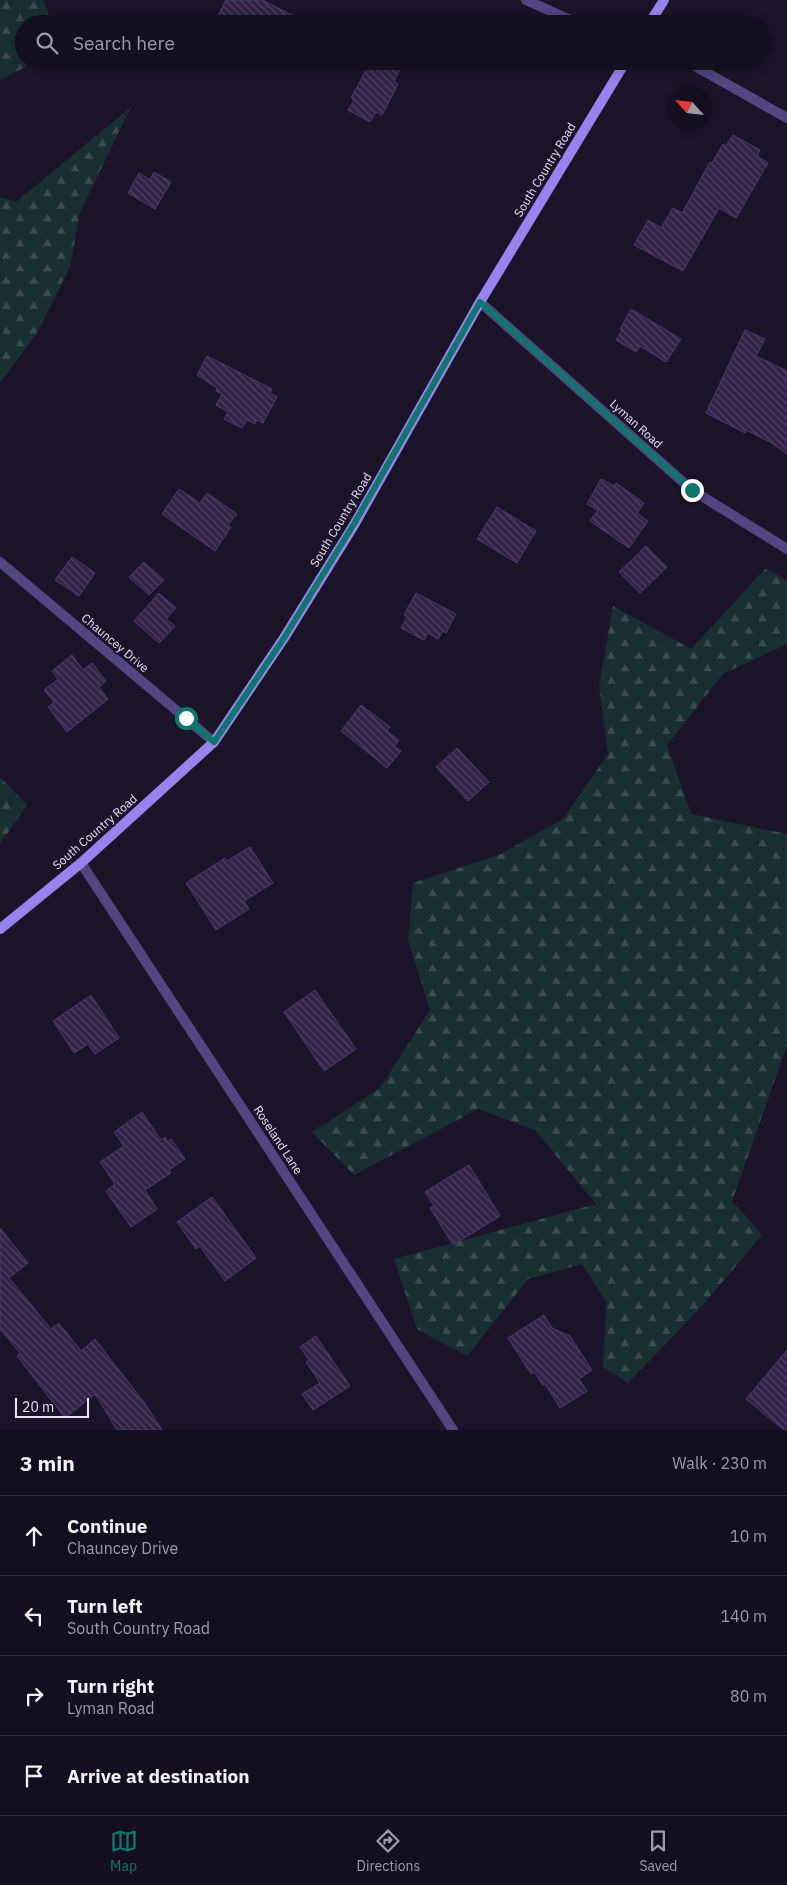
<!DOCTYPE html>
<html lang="en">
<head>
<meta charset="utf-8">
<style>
	:root { --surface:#140f1e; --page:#211d2b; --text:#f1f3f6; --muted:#9d9ca4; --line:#332f3c; --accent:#0f766e }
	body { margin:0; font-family:"IBM Plex Sans",sans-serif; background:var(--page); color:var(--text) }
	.compass { position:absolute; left:667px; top:85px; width:45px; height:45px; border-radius:50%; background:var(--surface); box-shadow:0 2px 12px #0003; rotate:297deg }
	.scale { position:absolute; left:15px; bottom:12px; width:74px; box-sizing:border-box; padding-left:5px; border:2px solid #e7e0fb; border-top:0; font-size:14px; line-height:18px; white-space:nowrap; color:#e7e0fb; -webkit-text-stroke:4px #1b1428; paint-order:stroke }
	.stop { position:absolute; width:15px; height:15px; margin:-11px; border:4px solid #0f766e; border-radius:50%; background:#fff }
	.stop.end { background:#0f766e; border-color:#fff; box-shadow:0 1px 5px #0008 }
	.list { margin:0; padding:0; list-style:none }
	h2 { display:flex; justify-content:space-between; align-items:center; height:65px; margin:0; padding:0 20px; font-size:21px }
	h2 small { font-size:16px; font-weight:400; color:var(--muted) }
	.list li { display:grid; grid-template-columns:32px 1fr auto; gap:15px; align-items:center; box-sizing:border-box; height:80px; padding:0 20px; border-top:1px solid var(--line) }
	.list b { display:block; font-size:19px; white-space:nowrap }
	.list p { margin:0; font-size:16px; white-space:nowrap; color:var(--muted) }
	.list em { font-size:16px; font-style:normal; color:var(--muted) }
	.icon { flex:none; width:28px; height:28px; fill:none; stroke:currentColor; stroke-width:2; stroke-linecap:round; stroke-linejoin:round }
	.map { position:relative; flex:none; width:787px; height:1430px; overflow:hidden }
	.search { position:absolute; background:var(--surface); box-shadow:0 2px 12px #0003; left:15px; right:15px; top:15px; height:55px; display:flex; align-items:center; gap:12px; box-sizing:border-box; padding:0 18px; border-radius:28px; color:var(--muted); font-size:19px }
	.sheet { height:385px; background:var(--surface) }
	nav { display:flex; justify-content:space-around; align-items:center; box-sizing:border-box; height:70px; border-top:1px solid var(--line); background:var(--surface); font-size:14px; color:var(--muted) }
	nav a { display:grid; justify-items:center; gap:2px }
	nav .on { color:var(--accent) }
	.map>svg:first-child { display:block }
	.forest { fill:url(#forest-firs) }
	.building { fill:url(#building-back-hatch); stroke:#4c3870 }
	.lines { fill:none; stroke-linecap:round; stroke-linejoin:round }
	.street { stroke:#514681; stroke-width:10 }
	.secondary { stroke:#9783ee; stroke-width:10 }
	.route { stroke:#0f766e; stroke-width:6 }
	.labels { text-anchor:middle; stroke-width:4; stroke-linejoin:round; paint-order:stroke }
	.street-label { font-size:12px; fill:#e7e0fb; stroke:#1b1428 }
</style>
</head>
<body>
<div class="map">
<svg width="787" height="1430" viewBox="0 0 787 1430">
	<defs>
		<pattern id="forest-firs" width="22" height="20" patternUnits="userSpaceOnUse" patternTransform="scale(1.25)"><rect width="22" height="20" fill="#182f32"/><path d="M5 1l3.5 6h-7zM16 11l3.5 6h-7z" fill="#3a4d51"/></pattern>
		<pattern id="building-back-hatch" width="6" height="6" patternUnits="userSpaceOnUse" patternTransform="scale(1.25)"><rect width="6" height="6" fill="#302347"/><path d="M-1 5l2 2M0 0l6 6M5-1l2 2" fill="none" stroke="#4e4362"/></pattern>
	</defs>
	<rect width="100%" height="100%" fill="#1b1428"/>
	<g class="forest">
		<polygon points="0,0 43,0 53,24 24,24 24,61 37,61 0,80"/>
		<polygon points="131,107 80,212 70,267 37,333 0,383 0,197 16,202"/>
		<polygon points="766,568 787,581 787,644 723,674 667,745 691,814 787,834 787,1046 732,1201 762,1235 702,1306 628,1383 603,1367 606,1302 582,1264 528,1279 467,1356 417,1329 394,1259 596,1204 535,1130 478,1109 354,1175 312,1132 380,1088 430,1010 408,939 413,883 501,854 563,819 608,754 599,686 613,606 691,649"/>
		<polygon points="0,777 27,805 0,844"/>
	</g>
	<g class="building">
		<polygon points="226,0 262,0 310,24 229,24 217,18"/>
		<polygon points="371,61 404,61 394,82 398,84 382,115 376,112 370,122 348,110 354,100 351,98"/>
		<polygon points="733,135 760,150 757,156 768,163 736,218 719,208 683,271 634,245 648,220 661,228 673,208 682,213 710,162 712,163 723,144 726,146"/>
		<polygon points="154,172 171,182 155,209 128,193 139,173 150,180"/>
		<polygon points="631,309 681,339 666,362 640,346 636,352 616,340 622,330 620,329"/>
		<polygon points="745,330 765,339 756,356 787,371 787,454 772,443 746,430 745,433 706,413"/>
		<polygon points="207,356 272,389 270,393 277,397 263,423 257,420 255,424 247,420 242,428 224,419 228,412 216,405 222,394 216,391 217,388 197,375"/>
		<polygon points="601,479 614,486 616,483 644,503 637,513 648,521 629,548 590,521 598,510 587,504"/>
		<polygon points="179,489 200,503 207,493 237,514 228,525 231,527 215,551 162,514"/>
		<polygon points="497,507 536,531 517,563 477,539"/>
		<polygon points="646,546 667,567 640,593 619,572"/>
		<polygon points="72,557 95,573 79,596 55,580"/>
		<polygon points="144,562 164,580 149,595 129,577"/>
		<polygon points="159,593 176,608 166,619 175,626 159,643 134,621"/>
		<polygon points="416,593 456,614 446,633 443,631 438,639 428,633 424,640 401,628 407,617 404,615"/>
		<polygon points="72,655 83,670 92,663 106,681 99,687 108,699 67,732 48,707 54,702 44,690 58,679 52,671"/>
		<polygon points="361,705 390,727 387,731 399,740 394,746 401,751 387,768 341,731"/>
		<polygon points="457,748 489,782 468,801 436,767"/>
		<polygon points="250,847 273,883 244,901 249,909 216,930 186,883 225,858 227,861"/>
		<polygon points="315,990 356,1049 324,1071 284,1012"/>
		<polygon points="91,995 119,1038 95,1054 88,1044 74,1053 53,1021"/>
		<polygon points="142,1112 161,1140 165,1137 168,1142 171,1139 185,1159 169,1170 171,1173 145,1190 157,1209 131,1227 106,1191 115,1184 100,1162 124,1146 114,1132"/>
		<polygon points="469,1165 500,1216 453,1245 430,1208 434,1206 425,1192"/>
		<polygon points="212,1197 256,1258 225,1281 200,1246 196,1249 177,1222"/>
		<polygon points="0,1228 28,1263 9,1278 51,1329 59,1323 81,1351 95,1339 146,1405 162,1430 117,1430 95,1394 65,1418 17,1356 20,1353 0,1329"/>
		<polygon points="544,1315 552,1328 570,1336 592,1370 579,1379 587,1391 560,1408 545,1384 543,1385 534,1372 531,1374 508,1338"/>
		<polygon points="316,1336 350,1386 313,1410 302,1394 320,1383 306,1362 309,1360 300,1347"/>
		<polygon points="787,1350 787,1430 784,1430 746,1399"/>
	</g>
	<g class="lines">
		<g class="street">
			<polyline points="526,0 579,24"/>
			<polyline points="686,61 787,118"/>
			<polyline points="480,302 692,490 787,549"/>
			<polyline points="0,562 214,742"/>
			<polyline points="81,863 453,1430"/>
		</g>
		<g class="secondary">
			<polyline points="649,24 664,0"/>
			<polyline points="0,929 81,863 214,742 284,638 354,525 480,302 626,61"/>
		</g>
	</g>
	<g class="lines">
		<polyline class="route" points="186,718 214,742 284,638 354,524 480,302 692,490"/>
	</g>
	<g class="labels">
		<g class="street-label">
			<text transform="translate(545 170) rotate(-59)" y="4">South Country Road</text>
			<text transform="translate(636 424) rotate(42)" y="4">Lyman Road</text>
			<text transform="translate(341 520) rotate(-59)" y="4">South Country Road</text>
			<text transform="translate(115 643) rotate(40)" y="4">Chauncey Drive</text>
			<text transform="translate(95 832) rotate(-41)" y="4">South Country Road</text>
			<text transform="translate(278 1140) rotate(57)" y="4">Roseland Lane</text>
		</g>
	</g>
</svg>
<svg class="compass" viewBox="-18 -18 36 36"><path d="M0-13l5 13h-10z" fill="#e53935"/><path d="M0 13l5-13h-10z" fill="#9d9ca4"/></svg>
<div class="scale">20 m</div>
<div class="stop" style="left:186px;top:718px"></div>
<div class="stop end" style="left:692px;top:490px"></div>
<div class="search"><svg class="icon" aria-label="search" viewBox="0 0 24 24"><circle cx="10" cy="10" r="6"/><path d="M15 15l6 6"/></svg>Search here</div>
</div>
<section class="sheet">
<h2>3 min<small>Walk · 230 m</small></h2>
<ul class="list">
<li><svg class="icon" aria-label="ahead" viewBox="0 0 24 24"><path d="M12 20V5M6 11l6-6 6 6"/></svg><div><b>Continue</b><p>Chauncey Drive</p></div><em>10 m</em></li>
<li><svg class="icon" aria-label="left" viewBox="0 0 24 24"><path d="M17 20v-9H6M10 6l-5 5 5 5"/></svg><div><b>Turn left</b><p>South Country Road</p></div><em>140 m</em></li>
<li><svg class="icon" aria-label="right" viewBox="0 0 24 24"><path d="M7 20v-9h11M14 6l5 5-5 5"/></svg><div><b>Turn right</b><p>Lyman Road</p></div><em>80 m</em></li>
<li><svg class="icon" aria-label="arrive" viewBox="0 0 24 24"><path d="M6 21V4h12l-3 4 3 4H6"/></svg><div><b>Arrive at destination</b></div></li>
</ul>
</section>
<nav>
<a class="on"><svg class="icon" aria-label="map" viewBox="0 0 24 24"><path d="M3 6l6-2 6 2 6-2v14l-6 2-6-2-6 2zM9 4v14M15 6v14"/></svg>Map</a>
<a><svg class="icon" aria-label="directions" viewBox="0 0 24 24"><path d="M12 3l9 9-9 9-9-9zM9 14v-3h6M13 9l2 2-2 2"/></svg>Directions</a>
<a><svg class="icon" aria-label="saved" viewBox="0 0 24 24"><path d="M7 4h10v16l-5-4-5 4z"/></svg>Saved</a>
</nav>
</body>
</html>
